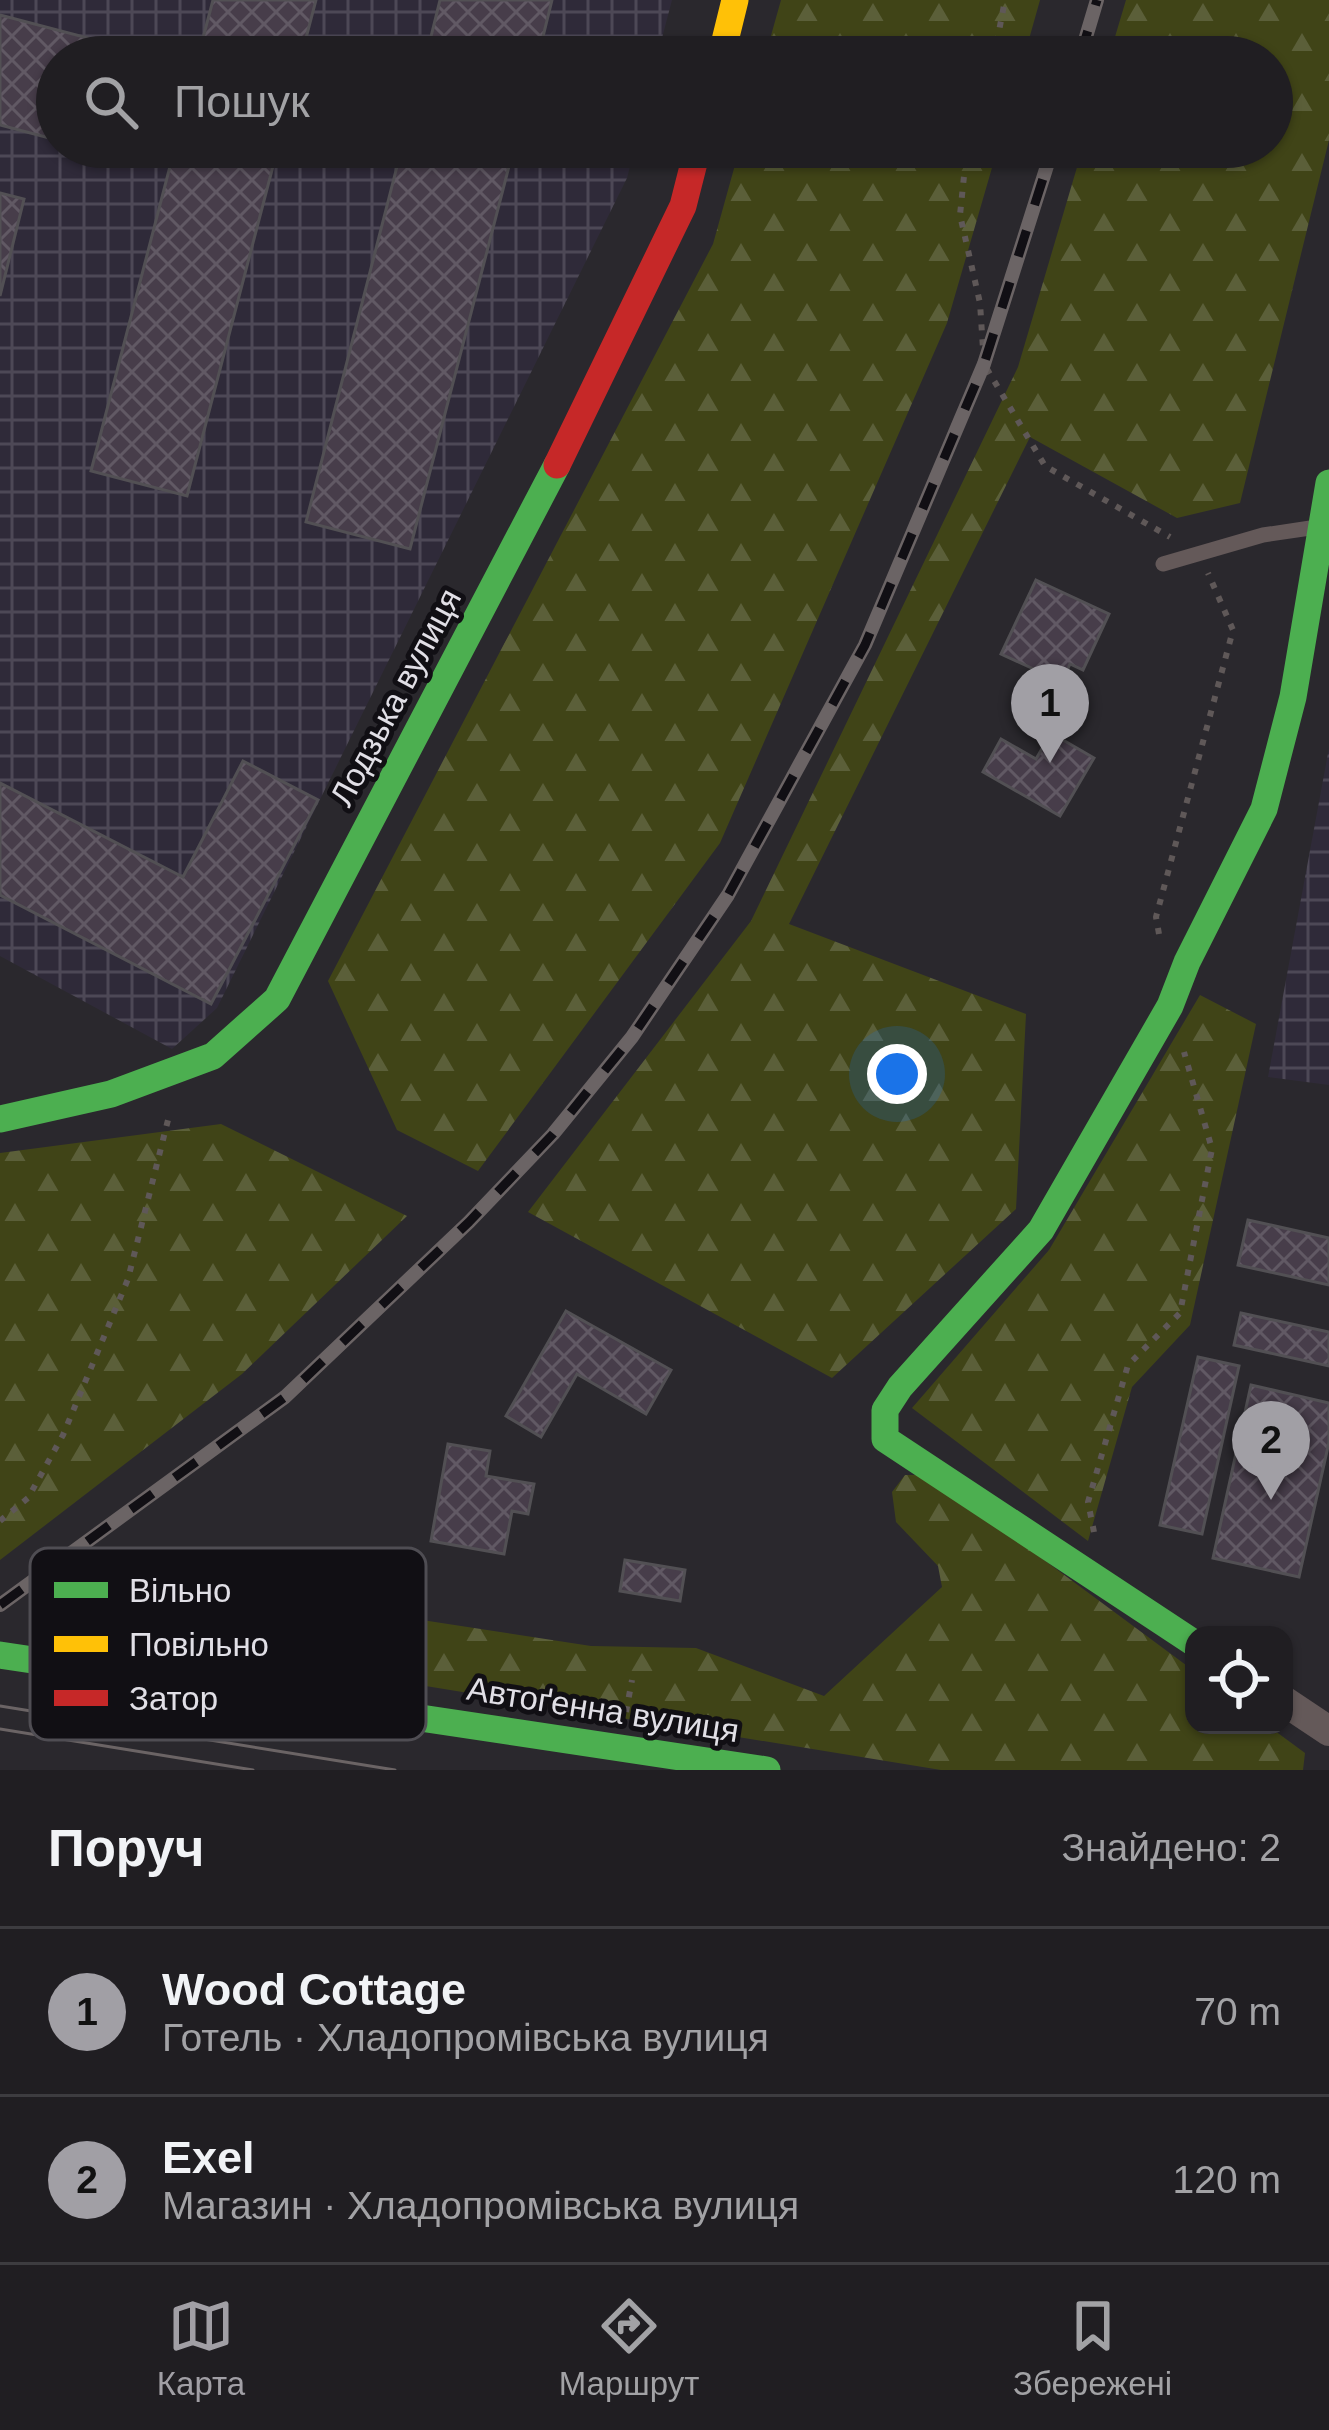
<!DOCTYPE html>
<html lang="uk">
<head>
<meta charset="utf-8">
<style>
	:root { --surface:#201e22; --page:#2d2b2f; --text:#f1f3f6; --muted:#a2a2a5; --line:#3d3c40; --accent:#a19fa5 }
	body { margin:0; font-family:Arial,sans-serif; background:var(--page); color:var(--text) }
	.controls { position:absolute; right:36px; bottom:36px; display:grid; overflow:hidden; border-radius:24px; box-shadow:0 3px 9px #0004 }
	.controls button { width:108px; height:108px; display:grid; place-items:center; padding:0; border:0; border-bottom:3px solid var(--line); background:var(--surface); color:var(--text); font:60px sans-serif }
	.you { position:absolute; left:897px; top:1074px; width:42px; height:42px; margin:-30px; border:9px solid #fff; border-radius:50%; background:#1a73e8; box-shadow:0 0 0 18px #1a73e833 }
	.badge { display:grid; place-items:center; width:78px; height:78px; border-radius:50%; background:var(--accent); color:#111; font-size:39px; font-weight:700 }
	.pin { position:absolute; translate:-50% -99px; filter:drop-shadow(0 3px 6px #0008) }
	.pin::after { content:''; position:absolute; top:63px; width:42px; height:36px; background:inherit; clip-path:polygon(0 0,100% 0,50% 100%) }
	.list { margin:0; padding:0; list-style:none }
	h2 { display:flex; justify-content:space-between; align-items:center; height:156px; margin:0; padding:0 48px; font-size:51px }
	h2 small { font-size:39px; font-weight:400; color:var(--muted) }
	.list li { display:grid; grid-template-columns:78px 1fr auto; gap:36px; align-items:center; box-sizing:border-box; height:168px; padding:0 48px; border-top:3px solid var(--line) }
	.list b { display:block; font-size:45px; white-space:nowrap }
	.list p { margin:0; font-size:39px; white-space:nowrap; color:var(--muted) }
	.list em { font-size:39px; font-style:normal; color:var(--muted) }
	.icon { flex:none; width:66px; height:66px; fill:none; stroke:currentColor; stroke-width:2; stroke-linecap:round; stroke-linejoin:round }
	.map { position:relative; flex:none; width:1329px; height:1770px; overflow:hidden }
	.search { position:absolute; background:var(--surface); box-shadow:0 3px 9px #0004; left:36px; right:36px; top:36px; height:132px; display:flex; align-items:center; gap:30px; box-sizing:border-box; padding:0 42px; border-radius:66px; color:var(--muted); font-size:45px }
	.sheet { height:492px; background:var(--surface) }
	nav { display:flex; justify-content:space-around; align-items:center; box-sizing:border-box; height:168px; border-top:3px solid var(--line); background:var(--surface); font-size:33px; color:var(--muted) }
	nav a { display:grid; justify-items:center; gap:6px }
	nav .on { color:var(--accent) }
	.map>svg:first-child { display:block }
	.industrial { fill:url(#industrial-grid) }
	.forest { fill:url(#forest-firs) }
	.building { fill:url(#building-cross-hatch); stroke:#525054; stroke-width:3 }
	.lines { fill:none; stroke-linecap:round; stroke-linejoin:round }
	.path { stroke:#5f5858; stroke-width:6; stroke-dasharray:6 9; stroke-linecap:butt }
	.lane { stroke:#645959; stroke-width:15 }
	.street { stroke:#645959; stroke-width:30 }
	.fast { stroke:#4caf50; stroke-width:27 }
	.slow { stroke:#ffc107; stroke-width:27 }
	.jam { stroke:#c62828; stroke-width:27 }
	.tram { stroke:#6b6465; stroke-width:3 }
	.rail-casing { stroke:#6b6465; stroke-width:14 }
	.rail { stroke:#110f14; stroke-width:9; stroke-dasharray:27; stroke-linecap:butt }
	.labels { text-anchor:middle; stroke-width:10; stroke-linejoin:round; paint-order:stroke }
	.street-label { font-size:33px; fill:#e1dfe6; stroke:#110f14 }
	.key { fill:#110f14; stroke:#4f4d53; stroke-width:3 }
	.key-label { font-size:33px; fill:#e1dfe6 }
</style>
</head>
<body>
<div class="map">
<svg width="1329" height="1770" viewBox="0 0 1329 1770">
	<defs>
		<pattern id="industrial-grid" width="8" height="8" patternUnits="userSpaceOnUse" patternTransform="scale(3)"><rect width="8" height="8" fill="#2f2a39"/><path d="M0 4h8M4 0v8" fill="none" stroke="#4d4856"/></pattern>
		<pattern id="forest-firs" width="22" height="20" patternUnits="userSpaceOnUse" patternTransform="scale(3)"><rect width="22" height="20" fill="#404417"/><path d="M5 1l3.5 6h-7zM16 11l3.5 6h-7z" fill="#5b5f39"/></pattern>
		<pattern id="building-cross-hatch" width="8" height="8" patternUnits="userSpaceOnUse" patternTransform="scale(3)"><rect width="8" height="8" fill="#473d4a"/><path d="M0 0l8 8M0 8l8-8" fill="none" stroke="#615964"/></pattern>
	</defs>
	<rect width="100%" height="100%" fill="#2a282d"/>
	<g class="industrial">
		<polygon points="0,0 672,0 657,57 57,57 57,147 635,147 627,178 217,1008 172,1049 0,956"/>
		<polygon points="1329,748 1329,1085 1268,1077"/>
	</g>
	<g class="forest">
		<polygon points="781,0 1040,0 1024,57 765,57"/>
		<polygon points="1126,0 1329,0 1329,140 1240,503 1177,518 1030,437 789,924 1026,1014 1016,1209 832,1378 528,1212 751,921 1018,367 1083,147 1272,147 1272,57 1109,57"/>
		<polygon points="740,147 998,147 947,323 720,843 478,1171 397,1130 328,981 713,244"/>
		<polygon points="1200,995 1256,1024 1190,1325 1132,1387 1088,1541 912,1408 1049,1250"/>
		<polygon points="221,1124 407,1216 242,1374 0,1560 0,1153"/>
		<polygon points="905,1475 929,1475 1194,1671 1194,1725 1267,1725 1305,1753 1303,1770 941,1770 112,1635 148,1578 591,1646 696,1648 824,1696 942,1587 938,1566 896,1522 892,1492"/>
	</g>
	<g class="building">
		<polygon points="213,0 316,0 301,57 198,57"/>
		<polygon points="440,0 552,0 538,57 426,57"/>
		<polygon points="0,15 88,38 83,57 57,57 57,140 0,125"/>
		<polygon points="175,147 278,147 187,496 91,471"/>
		<polygon points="402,147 514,147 410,549 306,522"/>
		<polygon points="0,193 24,199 0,296"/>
		<polygon points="1036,580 1109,614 1083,670 1070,664 1062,682 1001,654"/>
		<polygon points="1051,733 1094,758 1060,816 983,772 1001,739 1036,759"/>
		<polygon points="243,761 318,800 211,1004 0,895 0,783 183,877"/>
		<polygon points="1248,1220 1329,1238 1329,1285 1238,1265"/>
		<polygon points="566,1311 671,1370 646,1414 577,1374 541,1437 506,1416"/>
		<polygon points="1241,1313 1329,1332 1329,1366 1234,1345"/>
		<polygon points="1198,1357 1239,1366 1202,1534 1160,1525"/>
		<polygon points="1251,1385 1329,1403 1329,1442 1299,1577 1213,1558"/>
		<polygon points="448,1444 490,1451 486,1476 534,1484 528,1514 512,1511 504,1554 431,1541"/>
		<polygon points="625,1560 685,1570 680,1601 620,1591"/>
	</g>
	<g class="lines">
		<g class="path">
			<polyline points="994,57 1005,0"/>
			<polyline points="967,147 960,215 980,303 984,364 1045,466 1170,537"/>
			<polyline points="1159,934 1156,917 1233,630 1208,573"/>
			<polyline points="0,1521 28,1498 63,1435 128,1279 169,1116"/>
			<polyline points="1094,1532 1088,1502 1128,1365 1180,1313 1212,1149 1184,1052"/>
			<polyline points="626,1712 632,1680"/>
		</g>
		<polyline class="lane" points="1163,564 1263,535 1317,527"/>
		<polyline class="street" points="1284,1701 1329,1731"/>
		<g class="fast">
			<polyline points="0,1119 111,1094 213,1056 277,999 557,465"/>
			<polyline points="1194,1643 885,1439 885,1410 900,1387 1041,1230 1170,1006 1187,962 1264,809 1293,697 1329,483"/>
			<polyline points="0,1655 767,1770"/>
		</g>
		<polyline class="slow" points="721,57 735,0"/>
		<polyline class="jam" points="557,465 683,206 698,147"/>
		<g class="tram">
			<polyline points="0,1706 395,1770"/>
			<polyline points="0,1729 253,1770"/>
		</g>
		<g class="rail-casing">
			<g id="rail">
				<polyline points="1080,57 1097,0"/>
				<polyline points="0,1605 285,1397 469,1222 553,1134 632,1037 728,895 865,645 984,364 1053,147"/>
			</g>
		</g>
		<use href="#rail" class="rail"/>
	</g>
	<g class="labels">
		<g class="street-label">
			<text transform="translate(395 697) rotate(-62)" y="12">Лодзька вулиця</text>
			<text transform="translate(603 1709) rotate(9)" y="12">Автоґенна вулиця</text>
		</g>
	</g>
	<rect x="30" y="1548" width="396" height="192" rx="18" class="key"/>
	<rect x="54" y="1582" width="54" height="16" fill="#4caf50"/>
	<rect x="54" y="1636" width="54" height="16" fill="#ffc107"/>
	<rect x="54" y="1690" width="54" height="16" fill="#c62828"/>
	<g class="key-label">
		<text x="129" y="1602">Вільно</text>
		<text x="129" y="1656">Повільно</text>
		<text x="129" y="1710">Затор</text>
	</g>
</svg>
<div class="controls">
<button><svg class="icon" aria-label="locate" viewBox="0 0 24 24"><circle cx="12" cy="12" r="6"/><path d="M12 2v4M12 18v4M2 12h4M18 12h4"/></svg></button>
</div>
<div class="you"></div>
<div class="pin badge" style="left:1050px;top:763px">1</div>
<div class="pin badge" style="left:1271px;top:1500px">2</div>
<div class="search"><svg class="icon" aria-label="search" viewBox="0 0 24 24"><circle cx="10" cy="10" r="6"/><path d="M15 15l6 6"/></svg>Пошук</div>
</div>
<section class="sheet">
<h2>Поруч<small>Знайдено: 2</small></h2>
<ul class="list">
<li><span class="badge">1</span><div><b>Wood Cottage</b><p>Готель · Хладопромівська вулиця</p></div><em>70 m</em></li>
<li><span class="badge">2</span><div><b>Exel</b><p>Магазин · Хладопромівська вулиця</p></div><em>120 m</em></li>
</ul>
</section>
<nav>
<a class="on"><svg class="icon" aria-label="map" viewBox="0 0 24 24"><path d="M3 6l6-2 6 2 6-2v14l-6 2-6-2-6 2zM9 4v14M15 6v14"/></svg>Карта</a>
<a><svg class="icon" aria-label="directions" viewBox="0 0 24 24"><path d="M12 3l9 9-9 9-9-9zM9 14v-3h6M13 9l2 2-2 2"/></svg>Маршрут</a>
<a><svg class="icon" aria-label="saved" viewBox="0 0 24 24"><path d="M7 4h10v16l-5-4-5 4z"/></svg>Збережені</a>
</nav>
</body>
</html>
